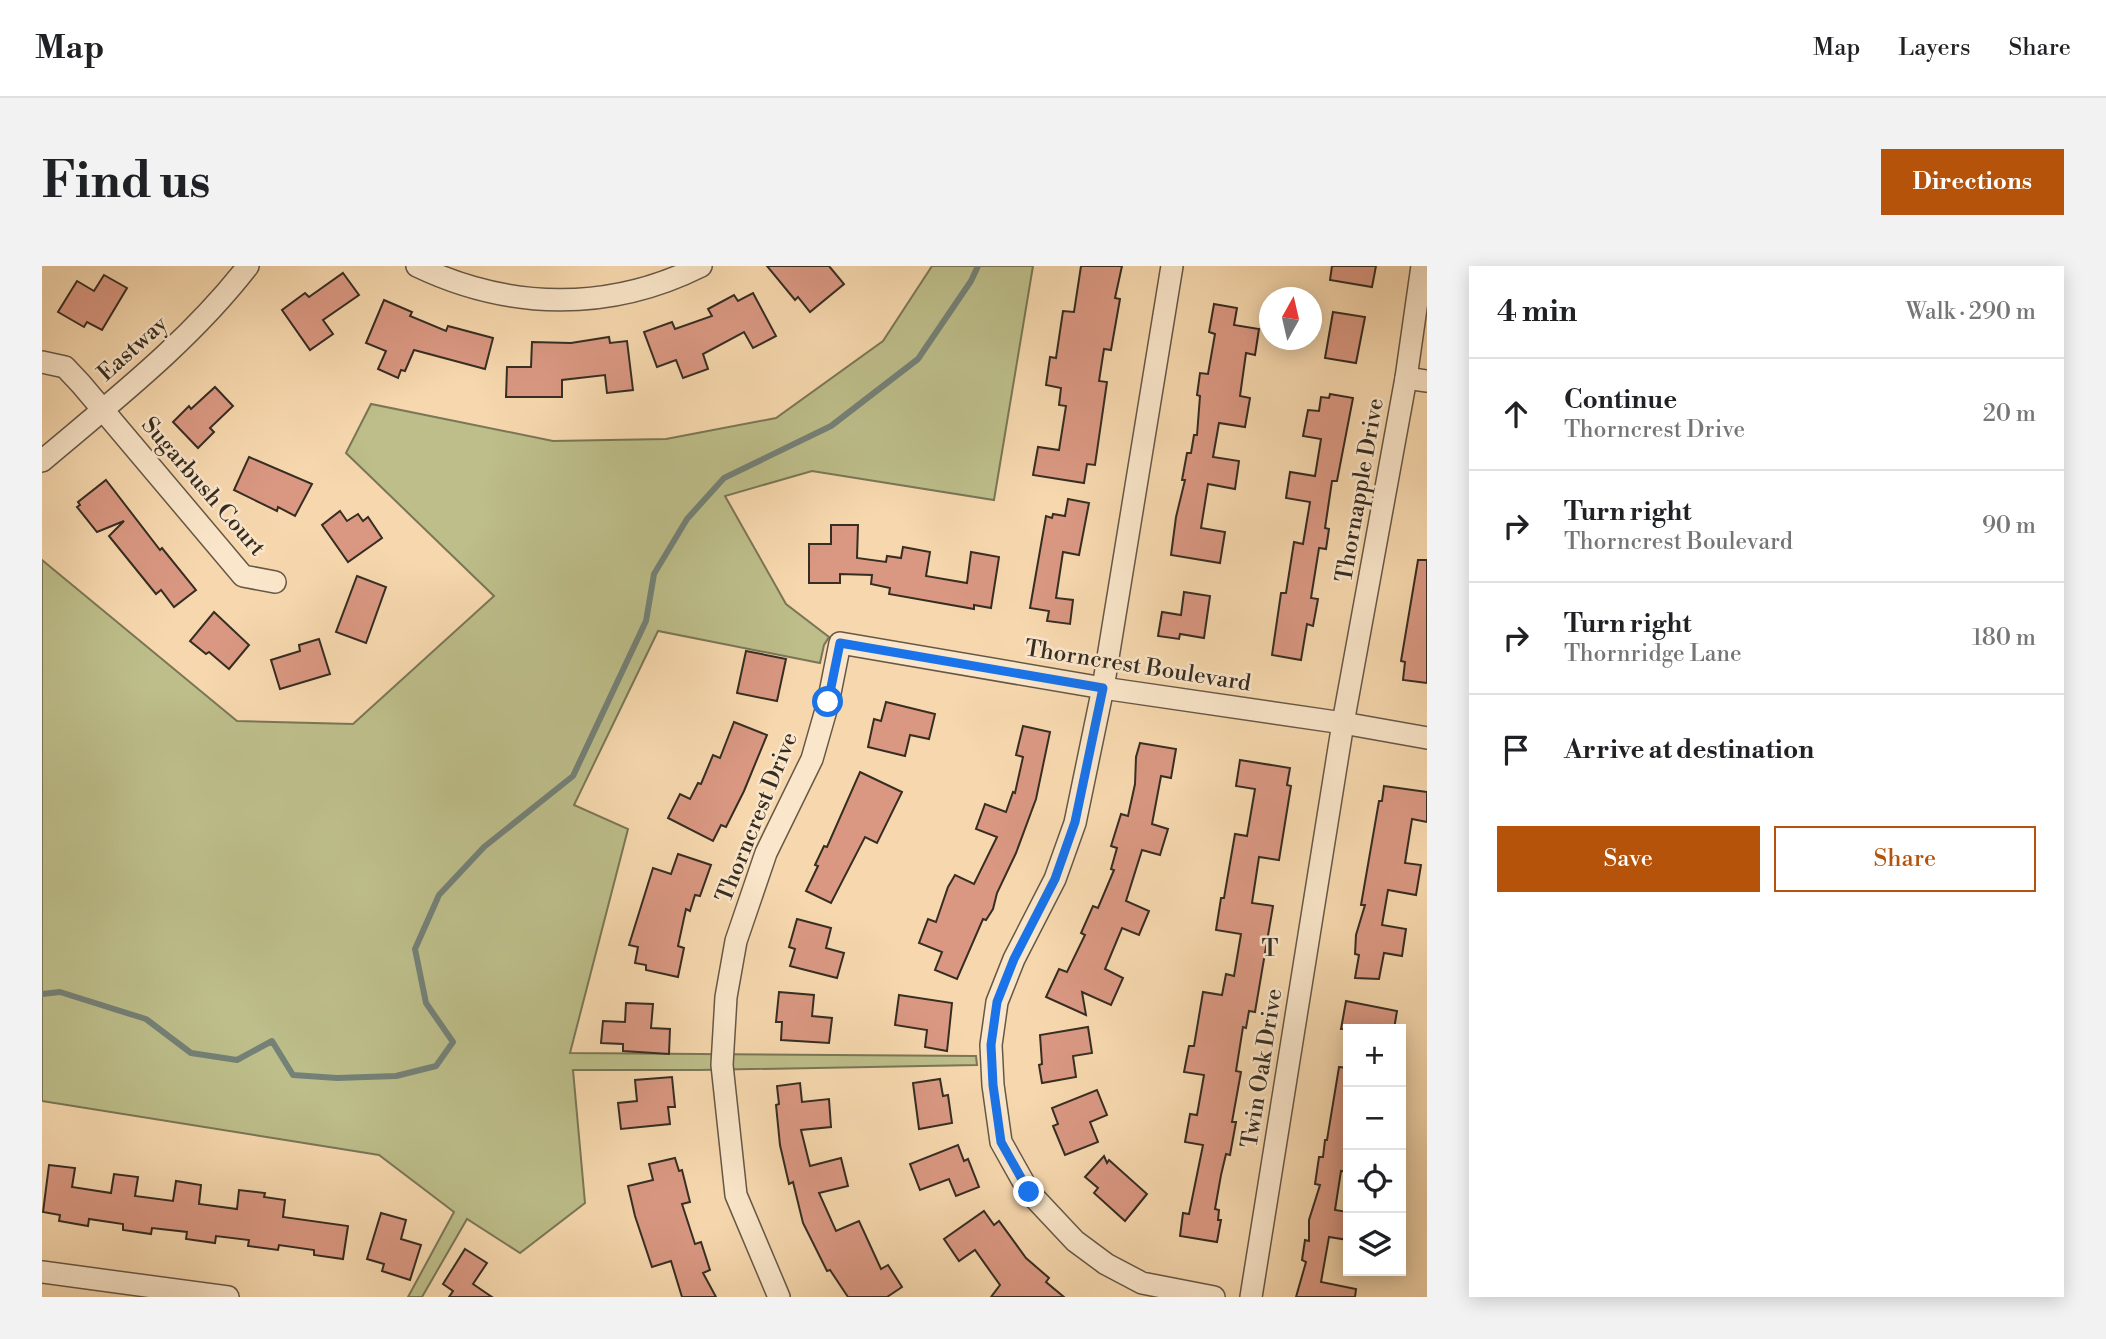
<!DOCTYPE html>
<html lang="en">
<head>
<meta charset="utf-8">
<style>
	:root { --surface:#fff; --page:#f2f2f2; --text:#202124; --muted:#757577; --line:#e0e0e0; --accent:#b45309 }
	body { margin:0; font-family:"Libre Bodoni",serif; background:var(--page); color:var(--text) }
	.controls { position:absolute; right:21px; bottom:21px; display:grid; overflow:hidden; border-radius:0px; box-shadow:0 4px 18px #0003 }
	.controls button { width:63px; height:63px; display:grid; place-items:center; padding:0; border:0; border-bottom:2px solid var(--line); background:var(--surface); color:var(--text); font:35px sans-serif }
	.compass { position:absolute; left:1217px; top:21px; width:63px; height:63px; border-radius:50%; background:var(--surface); box-shadow:0 4px 18px #0003; rotate:8deg }
	.stop { position:absolute; width:21px; height:21px; margin:-16px; border:5px solid #1a73e8; border-radius:50%; background:#fff }
	.stop.end { background:#1a73e8; border-color:#fff; box-shadow:0 2px 7px #0008 }
	.list { margin:0; padding:0; list-style:none }
	h2 { display:flex; justify-content:space-between; align-items:center; height:91px; margin:0; padding:0 28px; font-size:30px }
	h2 small { font-size:23px; font-weight:400; color:var(--muted) }
	.list li { display:grid; grid-template-columns:46px 1fr auto; gap:21px; align-items:center; box-sizing:border-box; height:112px; padding:0 28px; border-top:2px solid var(--line) }
	.list b { display:block; font-size:26px; white-space:nowrap }
	.list p { margin:0; font-size:23px; white-space:nowrap; color:var(--muted) }
	.list em { font-size:23px; font-style:normal; color:var(--muted) }
	.actions { display:flex; gap:14px; padding:21px 28px }
	.actions a { flex:1; padding:16px 0; border:2px solid var(--accent); border-radius:0px; text-align:center; font-size:24px; color:var(--accent) }
	.actions .main { background:var(--accent); color:#fff }
	.icon { flex:none; width:38px; height:38px; fill:none; stroke:currentColor; stroke-width:2; stroke-linecap:round; stroke-linejoin:round }
	.map { position:relative; flex:none; width:1385px; height:1031px; overflow:hidden; border-radius:0px }
	header { display:flex; align-items:center; gap:42px; box-sizing:border-box; height:98px; padding:0 35px; background:var(--surface); border-bottom:2px solid var(--line) }
	header strong { font-size:33px }
	nav { display:flex; gap:38px; margin-inline-start:auto; font-size:24px }
	.intro { display:flex; align-items:center; justify-content:space-between; box-sizing:border-box; height:168px; padding:0 42px }
	h1 { margin:0; font-size:49px }
	.button { padding:18px 32px; border-radius:0px; background:var(--accent); color:#fff; font-size:24px; font-weight:700 }
	main { display:flex; gap:42px; padding:0 42px }
	aside { flex:1; background:var(--surface); border-radius:0px; box-shadow:0 4px 18px #0003 }
	.map>svg:first-child { display:block }
	.green { fill:#bdbe8a; stroke:#7a7656; stroke-width:2 }
	.lines { fill:none; stroke-linecap:round; stroke-linejoin:round }
	.stream { stroke:#748177; stroke-width:6 }
	.building { fill:#da9882; stroke:#362d23; stroke-width:2 }
	.minor-casing { stroke:#665846; stroke-width:24 }
	.minor { stroke:#fae6ca; stroke-width:21 }
	.route { stroke:#1a73e8; stroke-width:9 }
	.labels { text-anchor:middle; stroke-width:5; stroke-linejoin:round; paint-order:stroke }
	.street-label { font-size:23px; fill:#362d23; stroke:#fae6ca }
	.neighbourhood-label { font-size:24px; letter-spacing:2px; fill:#362d23; stroke:#fae6ca }
</style>
</head>
<body>
<header>
<strong>Map</strong>
<nav><a>Map</a><a>Layers</a><a>Share</a></nav>
</header>
<div class="intro"><h1>Find us</h1><a class="button">Directions</a></div>
<main>
<div class="map">
<svg width="1385" height="1031" viewBox="0 0 1385 1031">
	<rect width="100%" height="100%" fill="#f7d8ae"/>
	<filter id="stains"><feTurbulence type="fractalNoise" baseFrequency=".00286" numOctaves="4"/><feColorMatrix values="0 0 0 0 .2 0 0 0 0 .09 0 0 0 0 .02 0 0 0 .5 -.17"/></filter>
	<radialGradient id="worn" r=".72"><stop offset=".6" stop-color="#630" stop-opacity="0"/><stop offset="1" stop-color="#630" stop-opacity=".3"/></radialGradient>
	<polygon class="green" points="890,0 991,0 952,234 770,205 683,230 744,338 787,371 782,379 778,397 616,365 532,539 586,563 528,787 934,790 935,799 658,804 531,804 543,937 478,987 425,953 380,1031 366,1031 412,946 337,889 0,835 0,294 195,455 311,458 452,330 304,187 329,138 511,175 624,173 734,152 841,75"/>
	<g class="lines">
		<polyline class="stream" points="0,728 18,726 104,753 149,787 195,794 230,775 251,809 295,812 354,810 394,800 411,776 384,737 373,683 397,629 442,581 531,510 604,355 612,308 645,253 682,212 789,160 876,93 929,15 936,0"/>
	</g>
	<g class="building">
		<polygon points="725,0 787,0 802,18 768,46 756,31 753,34"/>
		<polygon points="1039,0 1080,0 1073,32 1078,33 1069,84 1062,83 1057,115 1065,116 1053,199 1045,198 1042,217 991,209 996,181 1017,184 1024,140 1017,139 1019,122 1004,119 1008,91 1014,92 1021,45 1032,46"/>
		<polygon points="1290,0 1334,0 1330,21 1288,14"/>
		<polygon points="301,7 317,29 281,54 291,68 268,84 240,44 263,27 267,31"/>
		<polygon points="62,9 85,22 60,64 45,56 42,61 16,46 35,15 52,25"/>
		<polygon points="711,27 734,70 711,82 702,66 661,88 666,103 641,112 634,94 615,101 602,66 630,56 633,63 670,50 666,43 692,29 696,35"/>
		<polygon points="342,34 370,46 368,50 404,65 406,60 451,72 443,103 372,84 363,105 359,104 356,112 336,103 344,85 324,77"/>
		<polygon points="1172,38 1195,42 1192,59 1217,63 1213,89 1204,87 1198,130 1208,132 1203,161 1177,157 1171,191 1197,195 1193,223 1166,218 1159,262 1183,266 1178,297 1129,289 1134,251 1143,214 1140,214 1145,187 1149,187 1152,169 1155,169 1158,130 1155,129 1158,107 1166,108 1173,68 1167,66"/>
		<polygon points="1291,46 1323,51 1314,97 1283,92"/>
		<polygon points="567,71 568,77 585,75 591,124 565,127 563,109 520,114 520,131 464,131 465,101 489,101 490,76 529,77"/>
		<polygon points="173,121 191,140 168,162 172,166 156,182 131,156 147,140 149,143"/>
		<polygon points="1288,128 1311,132 1295,215 1290,215 1283,262 1287,263 1284,283 1277,282 1269,332 1276,333 1271,360 1265,358 1259,394 1230,389 1239,327 1244,327 1252,276 1261,278 1268,236 1244,232 1248,206 1273,210 1279,173 1261,170 1266,144 1277,145 1279,131 1287,132"/>
		<polygon points="207,191 270,218 253,250 236,241 235,245 192,224"/>
		<polygon points="64,214 118,284 120,282 154,324 132,341 119,324 114,328 67,270 82,255 55,266 35,241 38,239 36,236"/>
		<polygon points="1026,233 1047,237 1037,289 1021,286 1014,332 1031,334 1028,358 1005,355 1007,345 988,342 1004,250 1010,252 1011,248 1023,250"/>
		<polygon points="298,245 305,255 316,248 321,255 326,251 340,272 306,296 280,259"/>
		<polygon points="789,259 816,259 815,292 844,296 845,290 859,292 861,281 888,286 884,310 925,317 929,286 957,291 949,342 932,339 932,343 847,328 848,322 829,318 830,309 798,308 798,317 767,317 767,278 789,278"/>
		<polygon points="1376,294 1385,294 1385,417 1361,414 1363,396 1359,395"/>
		<polygon points="315,310 344,321 324,377 294,366"/>
		<polygon points="1142,326 1168,330 1162,372 1138,368 1137,373 1116,370 1120,346 1139,349"/>
		<polygon points="172,346 207,379 187,403 167,386 164,388 148,375"/>
		<polygon points="277,373 288,408 238,423 229,394 258,385 257,379"/>
		<polygon points="704,385 744,393 735,435 695,427"/>
		<polygon points="844,436 893,448 887,473 868,469 863,490 826,481 832,453 839,455"/>
		<polygon points="692,456 725,469 702,525 684,561 679,559 671,575 626,552 638,528 648,533 656,517 659,518 671,489 678,492"/>
		<polygon points="981,460 1008,466 994,533 974,587 955,627 951,643 944,654 941,653 915,713 893,704 900,686 877,677 886,653 894,656 906,621 913,609 932,618 955,571 934,563 943,538 964,546 971,526 973,527 981,491 974,489"/>
		<polygon points="1098,477 1134,483 1129,512 1119,510 1110,558 1126,563 1118,589 1100,584 1084,635 1107,645 1097,669 1080,662 1063,703 1081,712 1069,739 1040,726 1044,749 1004,731 1017,703 1025,706 1043,669 1039,667 1051,640 1056,642 1072,604 1069,603 1075,582 1069,580 1079,548 1086,550 1093,518 1094,491"/>
		<polygon points="1198,494 1248,502 1245,519 1249,520 1237,594 1217,591 1210,637 1231,640 1213,746 1207,745 1204,762 1201,761 1194,805 1199,806 1190,856 1194,856 1188,889 1184,888 1179,909 1173,943 1177,944 1176,954 1179,954 1175,976 1138,970 1141,947 1147,948 1161,879 1143,876 1148,848 1155,849 1162,809 1142,806 1147,780 1152,780 1161,726 1180,729 1184,708 1192,710 1199,668 1174,664 1179,632 1182,632 1193,568 1205,570 1213,523 1194,520"/>
		<polygon points="818,506 860,526 835,577 823,571 789,637 764,625 776,600 773,599 782,580 785,581"/>
		<polygon points="1342,520 1385,526 1385,556 1370,553 1363,597 1379,599 1374,629 1346,624 1340,659 1364,663 1360,690 1342,687 1337,713 1313,712 1317,689 1313,688 1314,669 1323,639 1319,639 1337,535 1340,535"/>
		<polygon points="636,588 669,599 658,630 653,629 648,645 644,643 636,680 642,682 636,711 604,704 604,699 593,697 596,681 587,679 611,602 629,608"/>
		<polygon points="755,653 789,662 784,682 802,687 795,712 748,700 753,683 747,681"/>
		<polygon points="737,726 772,729 770,750 790,752 787,777 739,774 740,756 734,756"/>
		<polygon points="857,729 910,737 905,785 883,781 885,764 853,759"/>
		<polygon points="1304,735 1355,745 1352,763 1299,763"/>
		<polygon points="584,737 611,738 609,762 628,763 627,788 581,785 581,778 559,777 561,755 583,756"/>
		<polygon points="1046,761 1050,787 1031,790 1034,811 1000,817 997,799 1000,798 998,769"/>
		<polygon points="1297,801 1306,802 1306,906 1299,905 1293,944 1306,946 1306,974 1287,971 1279,1016 1314,1023 1313,1031 1254,1031 1264,996 1260,994 1263,974 1267,975 1267,954 1278,919 1273,918 1277,891 1281,891 1283,874 1285,874"/>
		<polygon points="630,811 633,841 626,841 628,858 579,863 576,837 595,835 593,814"/>
		<polygon points="898,813 901,830 906,829 910,857 877,863 871,817"/>
		<polygon points="758,817 760,836 787,833 789,861 759,864 768,900 799,892 806,920 777,927 794,965 817,955 839,1003 846,999 860,1021 845,1031 806,1031 788,1004 785,1005 761,957 751,916 747,918 738,879 734,839 737,838 735,820"/>
		<polygon points="1055,824 1065,849 1048,856 1056,876 1023,889 1011,860 1016,858 1010,842"/>
		<polygon points="916,879 922,895 926,893 937,921 914,930 907,913 878,924 868,898"/>
		<polygon points="1062,890 1065,897 1067,894 1105,928 1083,955 1052,927 1056,922 1043,911"/>
		<polygon points="633,892 637,905 640,904 648,936 640,938 653,978 659,976 668,1004 661,1007 674,1031 640,1031 629,995 610,1001 593,950 586,920 611,914 607,898"/>
		<polygon points="7,899 33,902 30,921 69,927 72,908 96,911 93,930 131,935 134,915 159,919 157,938 195,943 197,924 223,927 222,931 243,934 241,951 306,960 301,993 272,989 272,984 237,979 236,984 206,980 207,974 174,970 173,977 144,973 145,966 110,962 109,968 81,964 81,958 47,953 46,960 17,955 18,949 1,946"/>
		<polygon points="942,945 952,959 957,955 984,992 1007,1012 1004,1016 1022,1031 949,1031 958,1019 933,984 917,995 902,973"/>
		<polygon points="339,947 364,954 359,973 379,979 368,1014 340,1005 342,998 325,993"/>
		<polygon points="423,983 445,997 431,1018 450,1031 407,1031 411,1025 401,1018"/>
	</g>
	<g class="lines">
		<g class="minor-casing">
			<g id="minor">
				<path d="M375 0C467 44 567 46 659 0"/>
				<polyline points="1130,0 1061,422 1033,557 1013,613 972,693 955,736 949,779 951,819 959,876 987,926 1033,975 1064,998 1100,1017 1172,1031"/>
				<polyline points="0,96 23,101 39,118 201,310 233,316"/>
				<polyline points="1364,112 1385,115"/>
				<path d="M0 195C72 134 148 75 206 0"/>
				<polyline points="0,1006 186,1031"/>
				<polyline points="737,1031 694,929 680,799 684,731 694,675 724,587 770,493 786,437 798,377 1061,422 1301,457 1385,472"/>
				<polyline points="1209,1031 1301,457 1364,112 1380,0"/>
			</g>
		</g>
		<use href="#minor" class="minor"/>
	</g>
	<g class="lines">
		<polyline class="route" points="786,436 798,377 1061,422 1033,556 1013,613 972,693 955,736 949,779 951,819 959,876 987,926"/>
	</g>
	<g class="labels">
		<g class="street-label">
			<text transform="translate(90 82) rotate(-42)" y="8">Eastway</text>
			<text transform="translate(162 220) rotate(49)" y="8">Sugarbush Court</text>
			<text transform="translate(1317 224) rotate(-80)" y="8">Thornapple Drive</text>
			<text transform="translate(1096 399) rotate(9)" y="8">Thorncrest Boulevard</text>
			<text transform="translate(714 551) rotate(-68)" y="8">Thorncrest Drive</text>
			<text transform="translate(1219 802) rotate(-81)" y="8">Twin Oak Drive</text>
		</g>
		<g class="neighbourhood-label">
			<text x="1229" y="690">T</text>
		</g>
	</g>
	<rect width="100%" height="100%" filter="url(#stains)"/>
	<rect width="100%" height="100%" fill="url(#worn)"/>
</svg>
<div class="controls">
<button>+</button>
<button>−</button>
<button><svg class="icon" aria-label="locate" viewBox="0 0 24 24"><circle cx="12" cy="12" r="6"/><path d="M12 2v4M12 18v4M2 12h4M18 12h4"/></svg></button>
<button><svg class="icon" aria-label="layers" viewBox="0 0 24 24"><path d="M12 4l9 5-9 5-9-5zM3 14l9 5 9-5"/></svg></button>
</div>
<svg class="compass" viewBox="-18 -18 36 36"><path d="M0-13l5 13h-10z" fill="#e53935"/><path d="M0 13l5-13h-10z" fill="#757577"/></svg>
<div class="stop" style="left:786px;top:436px"></div>
<div class="stop end" style="left:987px;top:926px"></div>
</div>
<aside>
<h2>4 min<small>Walk · 290 m</small></h2>
<ul class="list">
<li><svg class="icon" aria-label="ahead" viewBox="0 0 24 24"><path d="M12 20V5M6 11l6-6 6 6"/></svg><div><b>Continue</b><p>Thorncrest Drive</p></div><em>20 m</em></li>
<li><svg class="icon" aria-label="right" viewBox="0 0 24 24"><path d="M7 20v-9h11M14 6l5 5-5 5"/></svg><div><b>Turn right</b><p>Thorncrest Boulevard</p></div><em>90 m</em></li>
<li><svg class="icon" aria-label="right" viewBox="0 0 24 24"><path d="M7 20v-9h11M14 6l5 5-5 5"/></svg><div><b>Turn right</b><p>Thornridge Lane</p></div><em>180 m</em></li>
<li><svg class="icon" aria-label="arrive" viewBox="0 0 24 24"><path d="M6 21V4h12l-3 4 3 4H6"/></svg><div><b>Arrive at destination</b></div></li>
</ul>
<div class="actions"><a class="main">Save</a><a>Share</a></div>
</aside>
</main>
</body>
</html>
